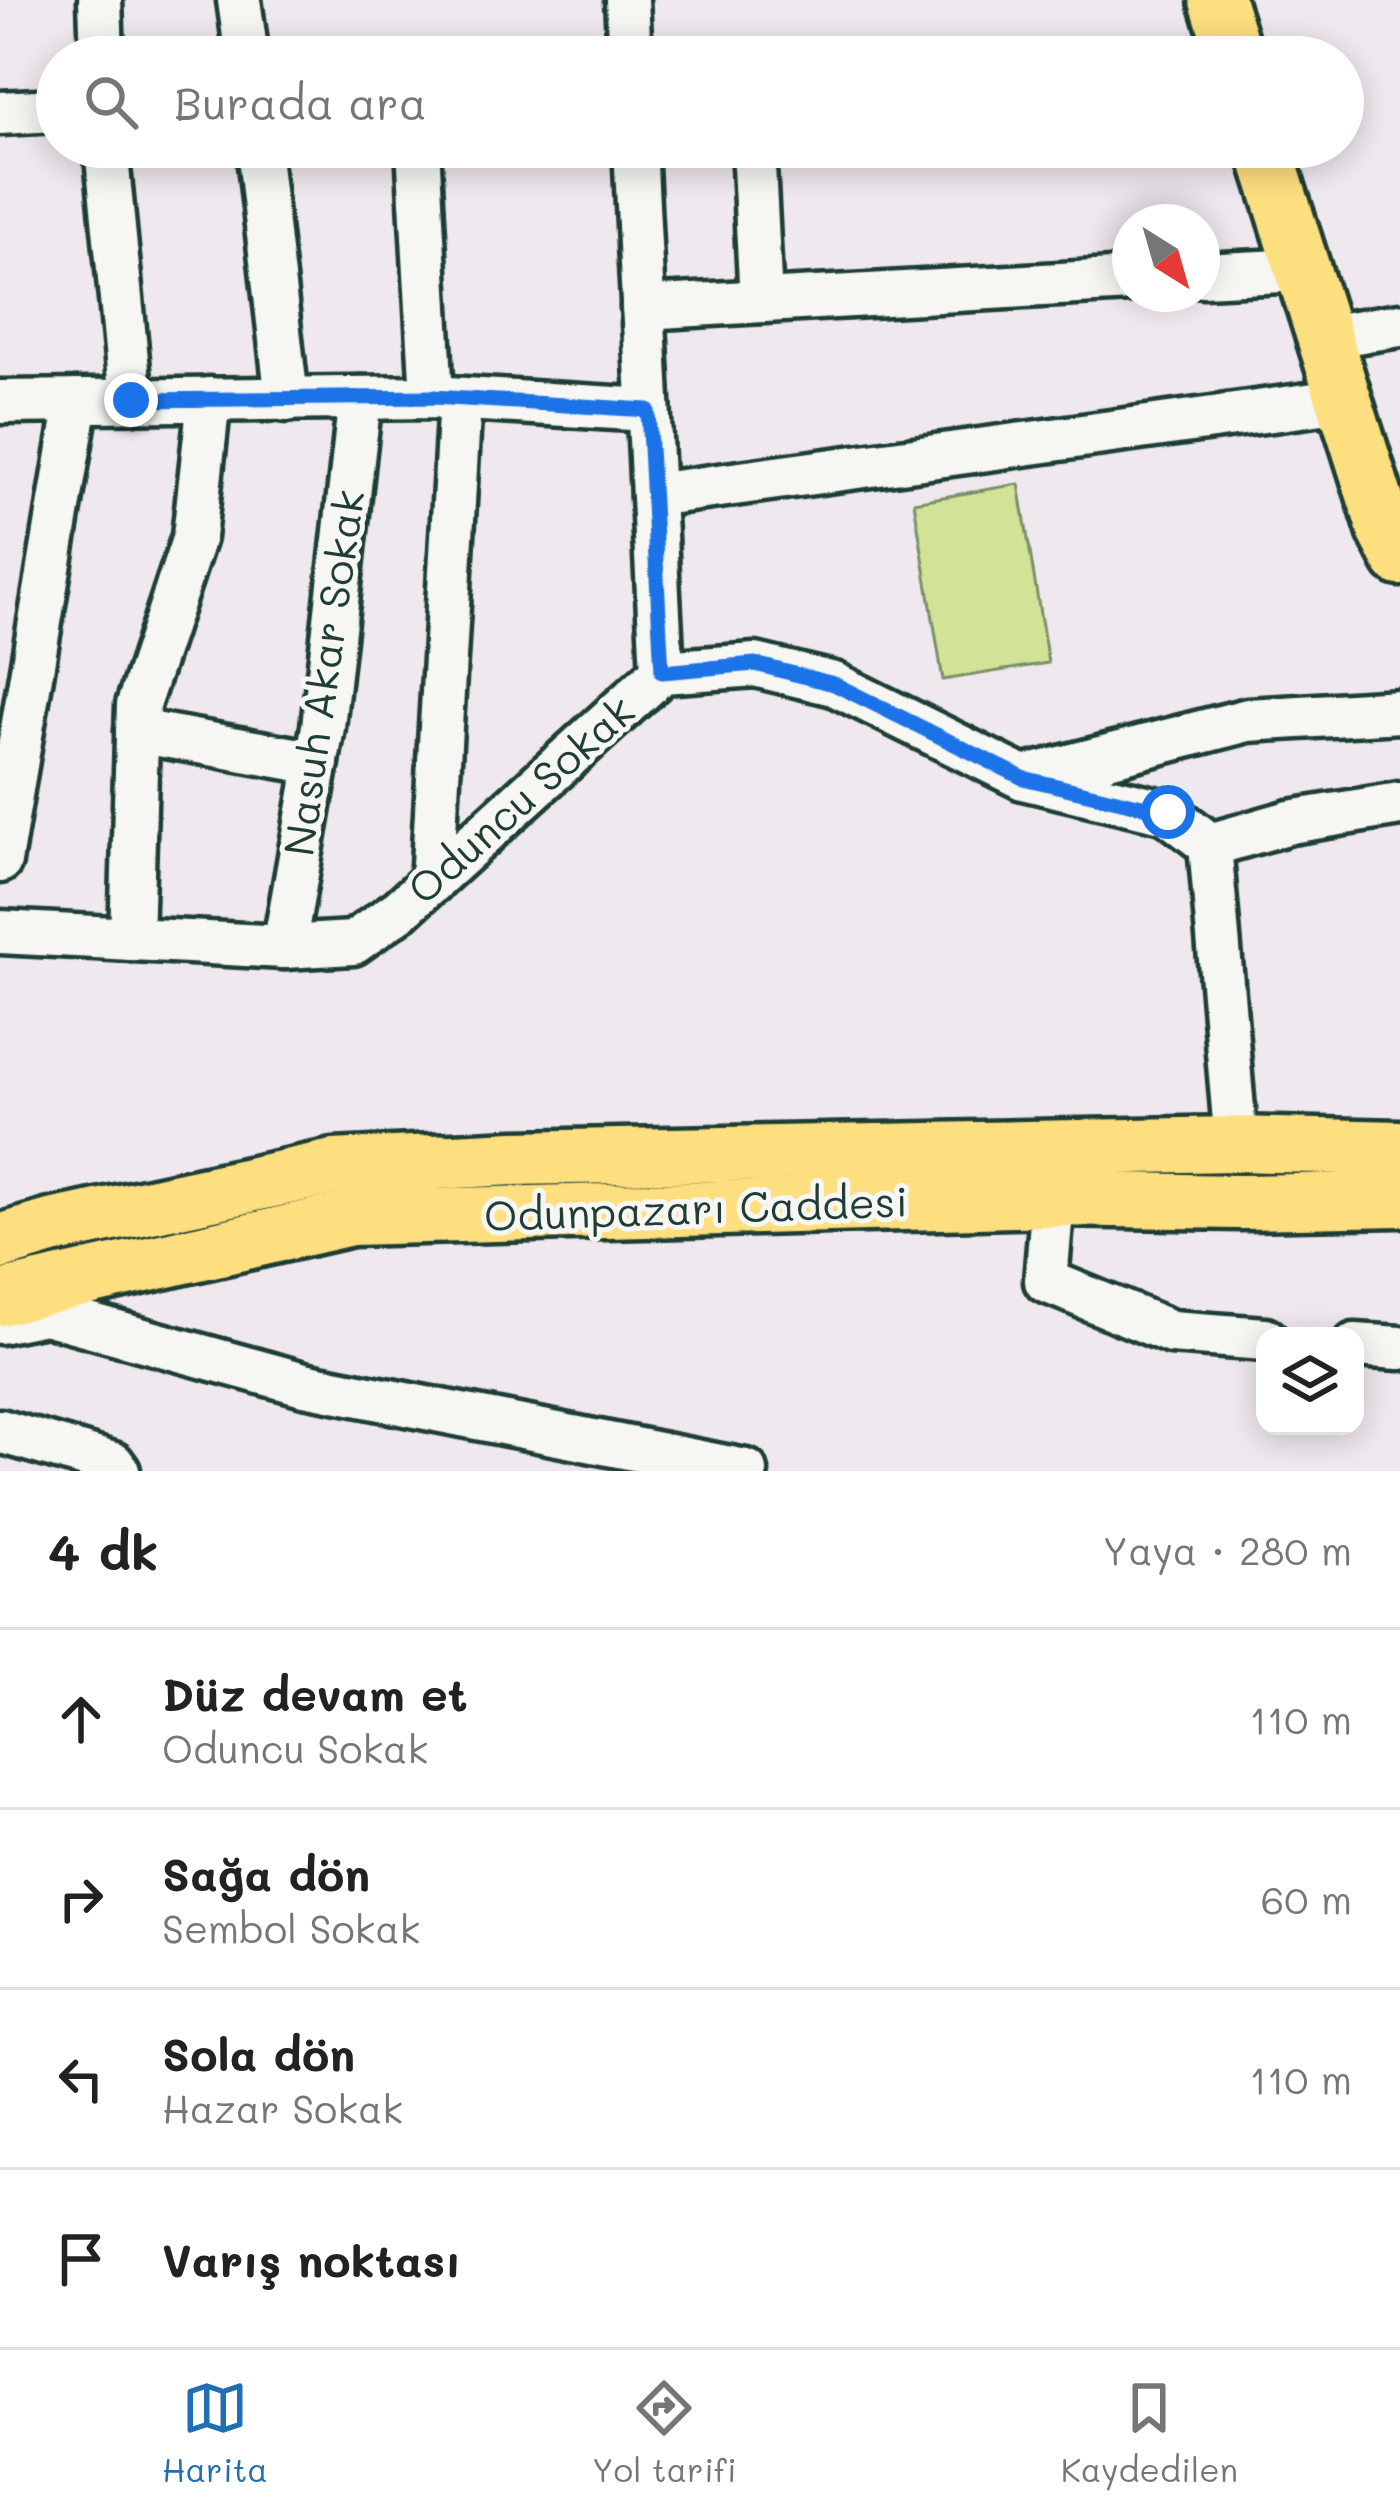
<!DOCTYPE html>
<html lang="tr">
<head>
<meta charset="utf-8">
<style>
	:root { --surface:#fff; --page:#f2f2f2; --text:#222; --muted:#767676; --line:#e0e0e0; --accent:#1f6fb2 }
	body { margin:0; font-family:Mali,sans-serif; background:var(--page); color:var(--text) }
	.controls { position:absolute; right:36px; bottom:36px; display:grid; overflow:hidden; border-radius:24px; box-shadow:0 6px 30px #0003 }
	.controls button { width:108px; height:108px; display:grid; place-items:center; padding:0; border:0; border-bottom:3px solid var(--line); background:var(--surface); color:var(--text); font:60px sans-serif }
	.compass { position:absolute; left:1112px; top:204px; width:108px; height:108px; border-radius:50%; background:var(--surface); box-shadow:0 6px 30px #0003; rotate:143deg }
	.stop { position:absolute; width:36px; height:36px; margin:-27px; border:9px solid #1a73e8; border-radius:50%; background:#fff }
	.stop.end { background:#1a73e8; border-color:#fff; box-shadow:0 3px 12px #0008 }
	.list { margin:0; padding:0; list-style:none }
	h2 { display:flex; justify-content:space-between; align-items:center; height:156px; margin:0; padding:0 48px; font-size:51px }
	h2 small { font-size:39px; font-weight:400; color:var(--muted) }
	.list li { display:grid; grid-template-columns:78px 1fr auto; gap:36px; align-items:center; box-sizing:border-box; height:180px; padding:0 48px; border-top:3px solid var(--line) }
	.list b { display:block; font-size:45px; white-space:nowrap }
	.list p { margin:0; font-size:39px; white-space:nowrap; color:var(--muted) }
	.list em { font-size:39px; font-style:normal; color:var(--muted) }
	.icon { flex:none; width:66px; height:66px; fill:none; stroke:currentColor; stroke-width:2; stroke-linecap:round; stroke-linejoin:round }
	.map { position:relative; flex:none; width:1400px; height:1471px; overflow:hidden }
	.search { position:absolute; background:var(--surface); box-shadow:0 6px 30px #0003; left:36px; right:36px; top:36px; height:132px; display:flex; align-items:center; gap:30px; box-sizing:border-box; padding:0 42px; border-radius:66px; color:var(--muted); font-size:45px }
	.sheet { height:876px; background:var(--surface) }
	nav { display:flex; justify-content:space-around; align-items:center; box-sizing:border-box; height:168px; border-top:3px solid var(--line); background:var(--surface); font-size:33px; color:var(--muted) }
	nav a { display:grid; justify-items:center; gap:6px }
	nav .on { color:var(--accent) }
	.map>svg:first-child { display:block }
	.green { fill:#d2e397; stroke:#789066; stroke-width:3 }
	.lines { fill:none; stroke-linecap:round; stroke-linejoin:round }
	.minor-casing { stroke:#1f3d34; stroke-width:51 }
	.major-casing { stroke:#1f3d34; stroke-width:63 }
	.minor { stroke:#f6f6f2; stroke-width:42 }
	.major { stroke:#fedf80; stroke-width:54 }
	.route { stroke:#1a73e8; stroke-width:15 }
	.labels { text-anchor:middle; stroke-width:10; stroke-linejoin:round; paint-order:stroke }
	.street-label { font-size:42px; fill:#1f3d34; stroke:#f6f6f2 }
</style>
</head>
<body>
<div class="map">
<svg width="1400" height="1471" viewBox="0 0 1400 1471">
	<rect width="100%" height="100%" fill="#efe8ee"/>
	<filter id="ink" filterUnits="userSpaceOnUse"><feTurbulence type="fractalNoise" baseFrequency=".00833" numOctaves="2"/><feDisplacementMap in="SourceGraphic" scale="24" xChannelSelector="R" yChannelSelector="G"/><feConvolveMatrix kernelMatrix="1 2 1 2 8 2 1 2 1" color-interpolation-filters="sRGB"/></filter>
	<g filter="url(#ink)">
		<polygon class="green" points="1019,484 1048,663 943,680 914,502"/>
		<g class="lines">
			<g class="minor-casing">
				<g id="minor">
					<polyline points="100,0 102,57"/>
					<polyline points="239,0 247,57"/>
					<polyline points="627,0 630,57"/>
					<polyline points="0,113 57,110"/>
					<polyline points="106,147 131,400"/>
					<polyline points="258,147 287,400"/>
					<polyline points="418,147 432,397"/>
					<polyline points="635,147 662,672"/>
					<polyline points="753,147 761,301"/>
					<polyline points="1202,275 1303,270"/>
					<polyline points="643,308 1130,280"/>
					<polyline points="1324,337 1400,325"/>
					<polyline points="0,402 432,397 648,410"/>
					<polyline points="653,495 1344,400"/>
					<polyline points="137,731 317,763"/>
					<polyline points="1030,776 1248,720 1400,711"/>
					<polyline points="1210,845 1290,822 1400,804"/>
					<polyline points="0,861 77,401"/>
					<polyline points="432,882 460,399"/>
					<polyline points="0,932 284,947 353,943 400,910 662,672 755,665 834,684 1023,778 1167,812 1210,845 1236,1144"/>
					<polyline points="131,939 138,705 194,537 209,399"/>
					<polyline points="284,947 323,727 360,398"/>
					<polyline points="1053,1199 1046,1281 1171,1332 1265,1339"/>
					<polyline points="0,1322 45,1313 304,1384 746,1471"/>
					<polyline points="1355,1345 1400,1348"/>
					<polyline points="0,1431 113,1464 118,1471"/>
				</g>
			</g>
			<g class="major-casing">
				<g id="major">
					<polyline points="1217,0 1235,57"/>
					<polyline points="1264,147 1385,529 1400,558"/>
					<polyline points="0,1242 51,1227 334,1167 514,1158 1236,1144 1400,1148"/>
					<polyline points="0,1298 351,1218 1053,1199 1241,1202 1400,1199"/>
				</g>
			</g>
			<use href="#minor" class="minor"/>
			<use href="#major" class="major"/>
		</g>
	</g>
	<g class="lines" filter="url(#ink)">
		<polyline class="route" points="131,400 433,397 648,410 662,672 755,664 834,684 1023,778 1168,812"/>
	</g>
	<g class="labels">
		<g class="street-label">
			<text transform="translate(324 673) rotate(-82)" y="15">Nasuh Akar Sokak</text>
			<text transform="translate(521 800) rotate(-42)" y="15">Oduncu Sokak</text>
			<text transform="translate(696 1209) rotate(-2)" y="15">Odunpazarı Caddesi</text>
		</g>
	</g>
</svg>
<div class="controls">
<button><svg class="icon" aria-label="layers" viewBox="0 0 24 24"><path d="M12 4l9 5-9 5-9-5zM3 14l9 5 9-5"/></svg></button>
</div>
<svg class="compass" viewBox="-18 -18 36 36"><path d="M0-13l5 13h-10z" fill="#e53935"/><path d="M0 13l5-13h-10z" fill="#767676"/></svg>
<div class="stop" style="left:1168px;top:812px"></div>
<div class="stop end" style="left:131px;top:400px"></div>
<div class="search"><svg class="icon" aria-label="search" viewBox="0 0 24 24"><circle cx="10" cy="10" r="6"/><path d="M15 15l6 6"/></svg>Burada ara</div>
</div>
<section class="sheet">
<h2>4 dk<small>Yaya · 280 m</small></h2>
<ul class="list">
<li><svg class="icon" aria-label="ahead" viewBox="0 0 24 24"><path d="M12 20V5M6 11l6-6 6 6"/></svg><div><b>Düz devam et</b><p>Oduncu Sokak</p></div><em>110 m</em></li>
<li><svg class="icon" aria-label="right" viewBox="0 0 24 24"><path d="M7 20v-9h11M14 6l5 5-5 5"/></svg><div><b>Sağa dön</b><p>Sembol Sokak</p></div><em>60 m</em></li>
<li><svg class="icon" aria-label="left" viewBox="0 0 24 24"><path d="M17 20v-9H6M10 6l-5 5 5 5"/></svg><div><b>Sola dön</b><p>Hazar Sokak</p></div><em>110 m</em></li>
<li><svg class="icon" aria-label="arrive" viewBox="0 0 24 24"><path d="M6 21V4h12l-3 4 3 4H6"/></svg><div><b>Varış noktası</b></div></li>
</ul>
</section>
<nav>
<a class="on"><svg class="icon" aria-label="map" viewBox="0 0 24 24"><path d="M3 6l6-2 6 2 6-2v14l-6 2-6-2-6 2zM9 4v14M15 6v14"/></svg>Harita</a>
<a><svg class="icon" aria-label="directions" viewBox="0 0 24 24"><path d="M12 3l9 9-9 9-9-9zM9 14v-3h6M13 9l2 2-2 2"/></svg>Yol tarifi</a>
<a><svg class="icon" aria-label="saved" viewBox="0 0 24 24"><path d="M7 4h10v16l-5-4-5 4z"/></svg>Kaydedilen</a>
</nav>
</body>
</html>
